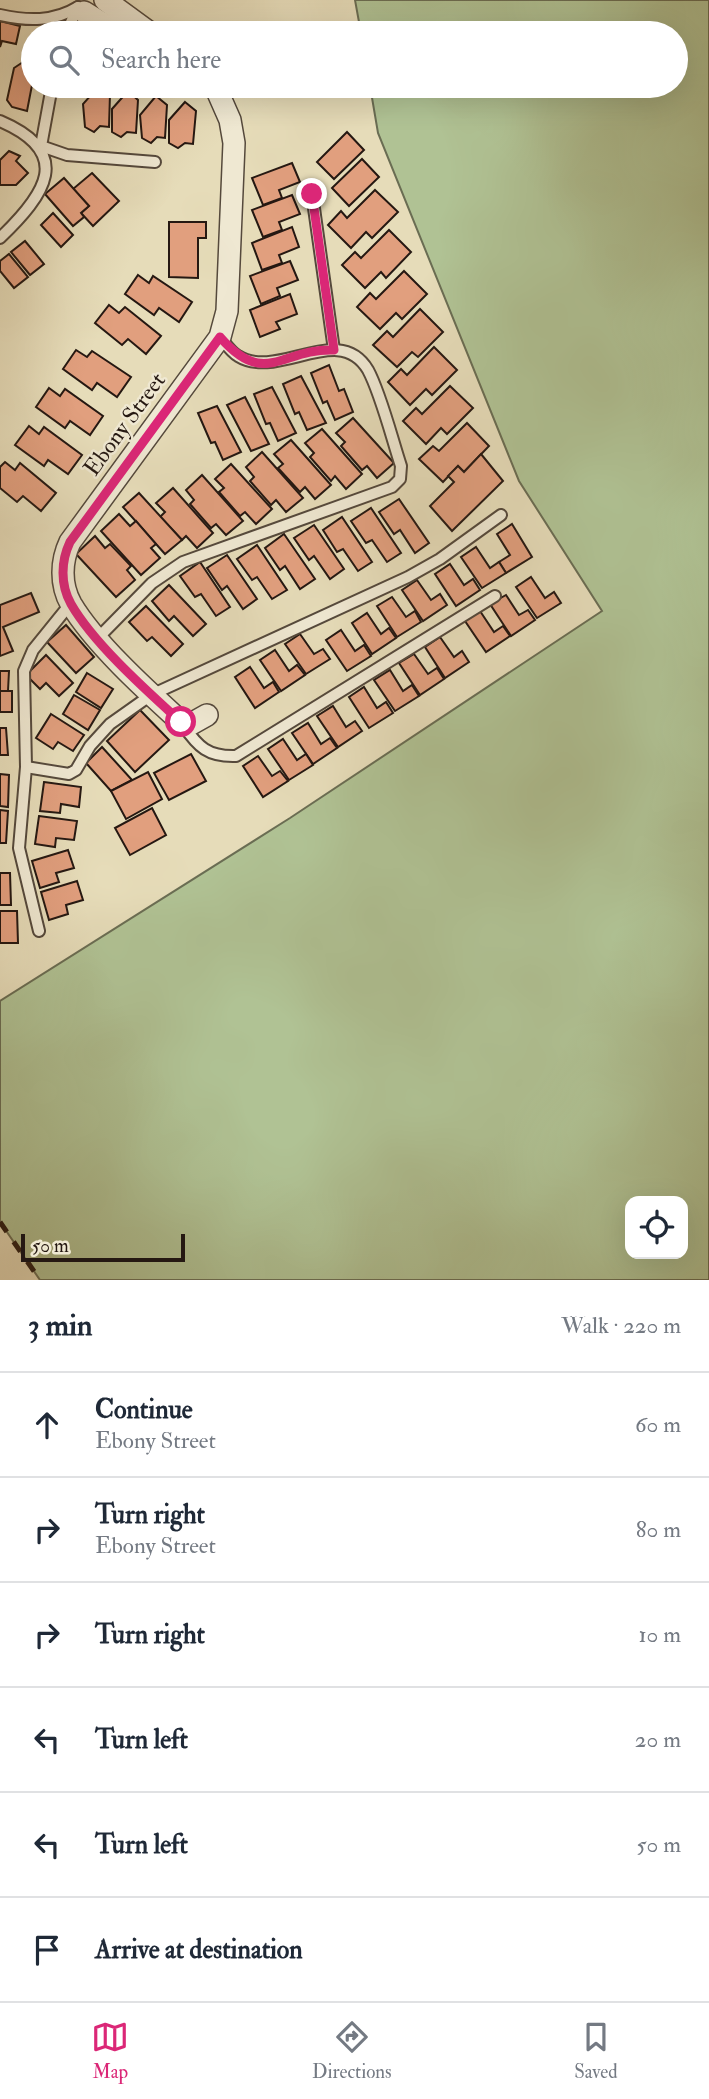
<!DOCTYPE html>
<html lang="en">
<head>
<meta charset="utf-8">
<style>
	:root { --surface:#fff; --page:#f6f6f7; --text:#1f2937; --muted:#747a83; --line:#e0e1e3; --accent:#db2777 }
	body { margin:0; font-family:"IM FELL Double Pica",serif; background:var(--page); color:var(--text) }
	.controls { position:absolute; right:21px; bottom:21px; display:grid; overflow:hidden; border-radius:14px; box-shadow:0 7px 28px #0002 }
	.controls button { width:63px; height:63px; display:grid; place-items:center; padding:0; border:0; border-bottom:2px solid var(--line); background:var(--surface); color:var(--text); font:35px sans-serif }
	.scale { position:absolute; left:21px; bottom:18px; width:164px; box-sizing:border-box; padding-left:7px; border:4px solid #251812; border-top:0; font-size:19px; line-height:24px; white-space:nowrap; color:#251812; -webkit-text-stroke:5px #efe8d2; paint-order:stroke }
	.stop { position:absolute; width:21px; height:21px; margin:-16px; border:5px solid #db2777; border-radius:50%; background:#fff }
	.stop.end { background:#db2777; border-color:#fff; box-shadow:0 2px 7px #0008 }
	.list { margin:0; padding:0; list-style:none }
	h2 { display:flex; justify-content:space-between; align-items:center; height:91px; margin:0; padding:0 28px; font-size:30px }
	h2 small { font-size:23px; font-weight:400; color:var(--muted) }
	.list li { display:grid; grid-template-columns:46px 1fr auto; gap:21px; align-items:center; box-sizing:border-box; height:105px; padding:0 28px; border-top:2px solid var(--line) }
	.list b { display:block; font-size:26px; white-space:nowrap }
	.list p { margin:0; font-size:23px; white-space:nowrap; color:var(--muted) }
	.list em { font-size:23px; font-style:normal; color:var(--muted) }
	.icon { flex:none; width:38px; height:38px; fill:none; stroke:currentColor; stroke-width:2; stroke-linecap:round; stroke-linejoin:round }
	.map { position:relative; flex:none; width:709px; height:1280px; overflow:hidden }
	.search { position:absolute; background:var(--surface); box-shadow:0 7px 28px #0002; left:21px; right:21px; top:21px; height:77px; display:flex; align-items:center; gap:18px; box-sizing:border-box; padding:0 24px; border-radius:38px; color:var(--muted); font-size:26px }
	.sheet { height:721px; background:var(--surface) }
	nav { display:flex; justify-content:space-around; align-items:center; box-sizing:border-box; height:98px; border-top:2px solid var(--line); background:var(--surface); font-size:19px; color:var(--muted) }
	nav a { display:grid; justify-items:center; gap:4px }
	nav .on { color:var(--accent) }
	.map>svg:first-child { display:block }
	.green { fill:#b0c294; stroke:#6a6d53; stroke-width:2; fill-rule:evenodd }
	.building { fill:#e19f7e; stroke:#251812; stroke-width:2 }
	.lines { fill:none; stroke-linecap:round; stroke-linejoin:round }
	.service-casing { stroke:#55493c; stroke-width:14 }
	.minor-casing { stroke:#55493c; stroke-width:24 }
	.service { stroke:#efe8d2; stroke-width:10 }
	.minor { stroke:#efe8d2; stroke-width:21 }
	.rail { stroke:#251812; stroke-width:5; stroke-dasharray:12 12; stroke-linecap:butt }
	.route { stroke:#db2777; stroke-width:9 }
	.labels { text-anchor:middle; stroke-width:5; stroke-linejoin:round; paint-order:stroke }
	.street-label { font-size:23px; fill:#251812; stroke:#efe8d2 }
</style>
</head>
<body>
<div class="map">
<svg width="709" height="1280" viewBox="0 0 709 1280">
	<rect width="100%" height="100%" fill="#e6dcb9"/>
	<filter id="stains"><feTurbulence type="fractalNoise" baseFrequency=".00286" numOctaves="4"/><feColorMatrix values="0 0 0 0 .2 0 0 0 0 .09 0 0 0 0 .02 0 0 0 .5 -.17"/></filter>
	<radialGradient id="worn" r=".72"><stop offset=".6" stop-color="#630" stop-opacity="0"/><stop offset="1" stop-color="#630" stop-opacity=".3"/></radialGradient>
	<path class="green" d="M355 0H709V1280H40L0 1222V1001L290 818 602 611 519 481 378 133 370 86H676V33H361ZM630 1201H683V1254H630Z"/>
	<g class="building">
		<polygon points="0,21 20,26 16,44 2,41 0,47"/>
		<polygon points="23,62 31,73 30,79 33,80 27,111 12,107 7,100 14,68"/>
		<polygon points="99,86 110,94 109,127 100,126 94,132 85,127 83,104"/>
		<polygon points="128,91 138,100 136,133 127,132 121,137 112,132 112,109"/>
		<polygon points="156,96 167,105 165,138 157,137 151,143 142,138 140,115"/>
		<polygon points="185,102 196,111 193,144 185,143 178,148 169,143 169,120"/>
		<polygon points="347,132 364,150 334,179 317,162"/>
		<polygon points="9,151 20,156 16,161 28,173 16,185 0,185 0,160"/>
		<polygon points="362,159 379,177 349,206 332,188"/>
		<polygon points="292,163 300,182 279,190 282,198 263,205 252,178"/>
		<polygon points="92,173 119,201 93,226 81,213 89,206 73,189"/>
		<polygon points="64,178 89,206 81,213 84,217 73,226 45,194"/>
		<polygon points="375,190 398,212 372,238 366,232 351,248 328,225 341,211 347,218"/>
		<polygon points="292,195 300,214 279,222 282,230 263,237 252,210"/>
		<polygon points="53,213 73,235 61,247 41,225"/>
		<polygon points="169,222 206,222 206,238 198,238 198,278 169,277"/>
		<polygon points="292,227 299,247 279,255 282,263 262,270 252,243"/>
		<polygon points="389,230 411,252 386,278 381,272 365,288 342,265 355,252 361,258"/>
		<polygon points="25,241 44,264 30,275 11,252"/>
		<polygon points="9,254 28,277 14,288 0,271 0,261"/>
		<polygon points="290,261 298,280 277,288 280,296 261,304 250,276"/>
		<polygon points="404,271 427,294 402,319 396,313 380,329 357,307 370,293 376,299"/>
		<polygon points="138,275 149,283 153,276 192,302 179,322 159,308 154,315 125,294"/>
		<polygon points="290,294 297,314 276,322 280,329 260,337 250,310"/>
		<polygon points="109,305 119,313 125,307 161,336 146,354 128,339 122,345 95,323"/>
		<polygon points="420,309 443,332 418,357 412,352 397,367 373,345 387,331 393,337"/>
		<polygon points="434,347 457,370 432,395 426,389 410,405 388,382 401,369 407,375"/>
		<polygon points="76,350 87,357 92,351 131,377 117,397 97,383 92,390 63,369"/>
		<polygon points="329,365 339,391 344,389 353,412 335,420 327,401 323,403 311,373"/>
		<polygon points="301,376 326,423 307,430 299,412 295,414 283,384"/>
		<polygon points="450,386 473,408 447,434 441,428 426,444 403,421 416,408 422,414"/>
		<polygon points="272,387 296,433 278,441 270,423 266,424 254,394"/>
		<polygon points="49,388 60,396 65,389 103,416 90,435 70,421 65,428 36,407"/>
		<polygon points="245,397 269,444 251,451 227,405"/>
		<polygon points="217,406 241,452 223,460 215,442 211,443 198,413"/>
		<polygon points="353,418 394,463 377,478 367,466 362,470 341,446 345,442 336,433"/>
		<polygon points="467,423 489,446 464,472 458,466 443,482 419,459 433,446 439,451"/>
		<polygon points="29,426 39,434 44,427 82,455 68,474 48,460 44,466 15,445"/>
		<polygon points="322,429 362,474 346,489 335,476 331,481 310,457 314,453 305,443"/>
		<polygon points="291,440 331,485 315,499 305,487 300,492 278,468 283,464 274,454"/>
		<polygon points="262,452 303,498 286,512 276,500 271,505 250,481 254,477 246,467"/>
		<polygon points="481,454 503,481 452,531 430,506 454,482 448,476 458,466 464,472"/>
		<polygon points="5,462 15,470 20,463 56,493 41,511 23,496 17,502 0,488 0,467"/>
		<polygon points="231,464 272,509 256,524 245,512 240,516 219,492 224,488 215,479"/>
		<polygon points="202,475 243,521 226,535 216,524 211,528 190,504 194,500 186,490"/>
		<polygon points="173,488 213,533 197,548 186,536 182,540 160,517 165,512 156,503"/>
		<polygon points="139,493 182,540 165,554 123,507"/>
		<polygon points="399,499 429,543 415,553 400,530 394,534 379,512"/>
		<polygon points="371,508 401,553 387,562 372,540 366,543 351,521"/>
		<polygon points="119,514 130,526 136,521 156,544 151,548 160,558 141,575 101,531"/>
		<polygon points="342,517 372,562 358,571 343,549 337,552 323,530"/>
		<polygon points="512,524 532,557 506,573 499,562 510,555 497,534"/>
		<polygon points="314,525 344,569 330,579 314,556 309,560 294,538"/>
		<polygon points="284,534 315,579 300,589 285,566 280,570 265,548"/>
		<polygon points="95,536 105,548 110,544 131,566 127,570 135,580 116,597 76,554"/>
		<polygon points="257,545 287,590 272,599 257,577 252,580 237,559"/>
		<polygon points="476,547 490,568 499,562 506,573 482,588 461,557"/>
		<polygon points="227,555 257,599 243,609 227,586 222,590 207,568"/>
		<polygon points="200,562 230,607 216,616 201,594 195,597 180,576"/>
		<polygon points="450,564 464,585 473,579 480,590 456,606 435,574"/>
		<polygon points="531,577 545,598 554,592 561,603 537,618 516,587"/>
		<polygon points="417,580 431,600 440,594 447,605 423,621 402,590"/>
		<polygon points="169,585 206,624 193,636 174,616 169,621 152,601"/>
		<polygon points="31,593 39,612 3,627 13,651 0,656 0,605"/>
		<polygon points="506,595 519,615 528,610 535,620 511,636 490,604"/>
		<polygon points="392,597 406,617 415,611 421,622 397,637 377,606"/>
		<polygon points="146,606 183,644 171,656 152,637 147,641 129,622"/>
		<polygon points="480,611 494,632 503,626 510,636 486,652 465,621"/>
		<polygon points="367,613 381,634 389,628 396,638 372,654 352,623"/>
		<polygon points="66,625 94,657 76,673 47,642"/>
		<polygon points="341,630 355,651 364,645 371,656 347,671 326,640"/>
		<polygon points="300,634 314,654 323,649 330,659 306,674 285,644"/>
		<polygon points="440,637 454,657 462,651 469,662 445,678 425,647"/>
		<polygon points="275,650 289,671 297,665 305,675 281,691 260,660"/>
		<polygon points="414,654 428,674 437,668 444,679 420,695 399,663"/>
		<polygon points="46,655 73,683 59,696 46,683 40,689 26,675"/>
		<polygon points="250,667 264,688 273,682 279,692 255,708 235,677"/>
		<polygon points="390,670 403,691 412,685 419,696 395,711 374,680"/>
		<polygon points="0,671 9,671 8,691 0,691"/>
		<polygon points="87,673 113,689 101,708 76,692"/>
		<polygon points="364,687 377,708 386,702 393,713 369,728 349,697"/>
		<rect x="0" y="691" width="12" height="21"/>
		<polygon points="74,695 100,710 88,730 63,714"/>
		<polygon points="333,706 346,727 355,721 362,731 338,747 317,716"/>
		<polygon points="140,710 169,740 135,772 107,741"/>
		<polygon points="51,714 84,735 73,751 58,742 53,749 36,738"/>
		<polygon points="308,723 321,744 330,738 337,748 313,764 292,733"/>
		<polygon points="0,728 6,728 8,755 0,755"/>
		<polygon points="283,739 297,760 306,754 313,765 289,780 268,749"/>
		<polygon points="102,747 132,780 111,791 86,763"/>
		<polygon points="191,754 206,781 169,800 154,773"/>
		<polygon points="258,756 272,776 280,771 288,781 263,797 243,766"/>
		<polygon points="148,772 162,799 126,819 111,791"/>
		<polygon points="0,774 9,775 8,807 0,806"/>
		<polygon points="44,782 81,787 79,807 61,804 60,813 40,811"/>
		<polygon points="152,808 166,835 130,855 115,828"/>
		<polygon points="0,810 8,811 6,843 0,843"/>
		<polygon points="39,816 77,821 74,840 56,838 55,847 35,844"/>
		<polygon points="68,850 74,868 56,873 59,882 40,888 32,861"/>
		<polygon points="0,873 10,873 11,905 0,905"/>
		<polygon points="77,881 83,900 66,905 68,914 49,920 41,892"/>
		<polygon points="0,911 17,911 18,943 0,943"/>
	</g>
	<g class="lines">
		<g class="service-casing">
			<g id="service">
				<path d="M0 15C27 21 54 22 78 7"/>
				<polyline points="66,33 78,7"/>
				<polyline points="52,86 41,146 67,155 155,162"/>
				<path d="M0 121C75 153 45 195 0 238"/>
				<polyline points="312,194 334,350"/>
				<path d="M98 638 152 583 183 562 392 487 400 479 401 466C392 439 381 394 368 370 339 321 278 381 238 356 231 352 225 343 220 337"/>
				<path d="M183 725C198 747 208 757 236 756L495 596"/>
				<polyline points="26,767 69,774 76,770 90,746 110,724 151,695 408,577 440,559 501,515"/>
				<polyline points="39,931 19,848 26,767 24,671 33,650 71,603"/>
			</g>
		</g>
		<g class="minor-casing">
			<g id="minor">
				<polyline points="105,0 150,33"/>
				<polyline points="84,12 118,33"/>
				<path d="M207 715 191 724 181 722C147 691 94 643 71 604 60 584 61 561 70 542L220 337 227 311 234 143 230 120 215 86"/>
			</g>
		</g>
		<use href="#service" class="service"/>
		<use href="#minor" class="minor"/>
		<polyline class="rail" points="0,1222 40,1280"/>
	</g>
	<g class="lines">
		<path class="route" d="M181 722C147 691 94 644 71 604 60 584 61 561 70 542L220 337C265 389 282 348 334 350L312 194"/>
	</g>
	<g class="labels">
		<g class="street-label">
			<text transform="translate(124 424) rotate(-54)" y="8">Ebony Street</text>
		</g>
	</g>
	<rect width="100%" height="100%" filter="url(#stains)"/>
	<rect width="100%" height="100%" fill="url(#worn)"/>
</svg>
<div class="controls">
<button><svg class="icon" aria-label="locate" viewBox="0 0 24 24"><circle cx="12" cy="12" r="6"/><path d="M12 2v4M12 18v4M2 12h4M18 12h4"/></svg></button>
</div>
<div class="scale">50 m</div>
<div class="stop" style="left:181px;top:722px"></div>
<div class="stop end" style="left:312px;top:194px"></div>
<div class="search"><svg class="icon" aria-label="search" viewBox="0 0 24 24"><circle cx="10" cy="10" r="6"/><path d="M15 15l6 6"/></svg>Search here</div>
</div>
<section class="sheet">
<h2>3 min<small>Walk · 220 m</small></h2>
<ul class="list">
<li><svg class="icon" aria-label="ahead" viewBox="0 0 24 24"><path d="M12 20V5M6 11l6-6 6 6"/></svg><div><b>Continue</b><p>Ebony Street</p></div><em>60 m</em></li>
<li><svg class="icon" aria-label="right" viewBox="0 0 24 24"><path d="M7 20v-9h11M14 6l5 5-5 5"/></svg><div><b>Turn right</b><p>Ebony Street</p></div><em>80 m</em></li>
<li><svg class="icon" aria-label="right" viewBox="0 0 24 24"><path d="M7 20v-9h11M14 6l5 5-5 5"/></svg><div><b>Turn right</b></div><em>10 m</em></li>
<li><svg class="icon" aria-label="left" viewBox="0 0 24 24"><path d="M17 20v-9H6M10 6l-5 5 5 5"/></svg><div><b>Turn left</b></div><em>20 m</em></li>
<li><svg class="icon" aria-label="left" viewBox="0 0 24 24"><path d="M17 20v-9H6M10 6l-5 5 5 5"/></svg><div><b>Turn left</b></div><em>50 m</em></li>
<li><svg class="icon" aria-label="arrive" viewBox="0 0 24 24"><path d="M6 21V4h12l-3 4 3 4H6"/></svg><div><b>Arrive at destination</b></div></li>
</ul>
</section>
<nav>
<a class="on"><svg class="icon" aria-label="map" viewBox="0 0 24 24"><path d="M3 6l6-2 6 2 6-2v14l-6 2-6-2-6 2zM9 4v14M15 6v14"/></svg>Map</a>
<a><svg class="icon" aria-label="directions" viewBox="0 0 24 24"><path d="M12 3l9 9-9 9-9-9zM9 14v-3h6M13 9l2 2-2 2"/></svg>Directions</a>
<a><svg class="icon" aria-label="saved" viewBox="0 0 24 24"><path d="M7 4h10v16l-5-4-5 4z"/></svg>Saved</a>
</nav>
</body>
</html>
